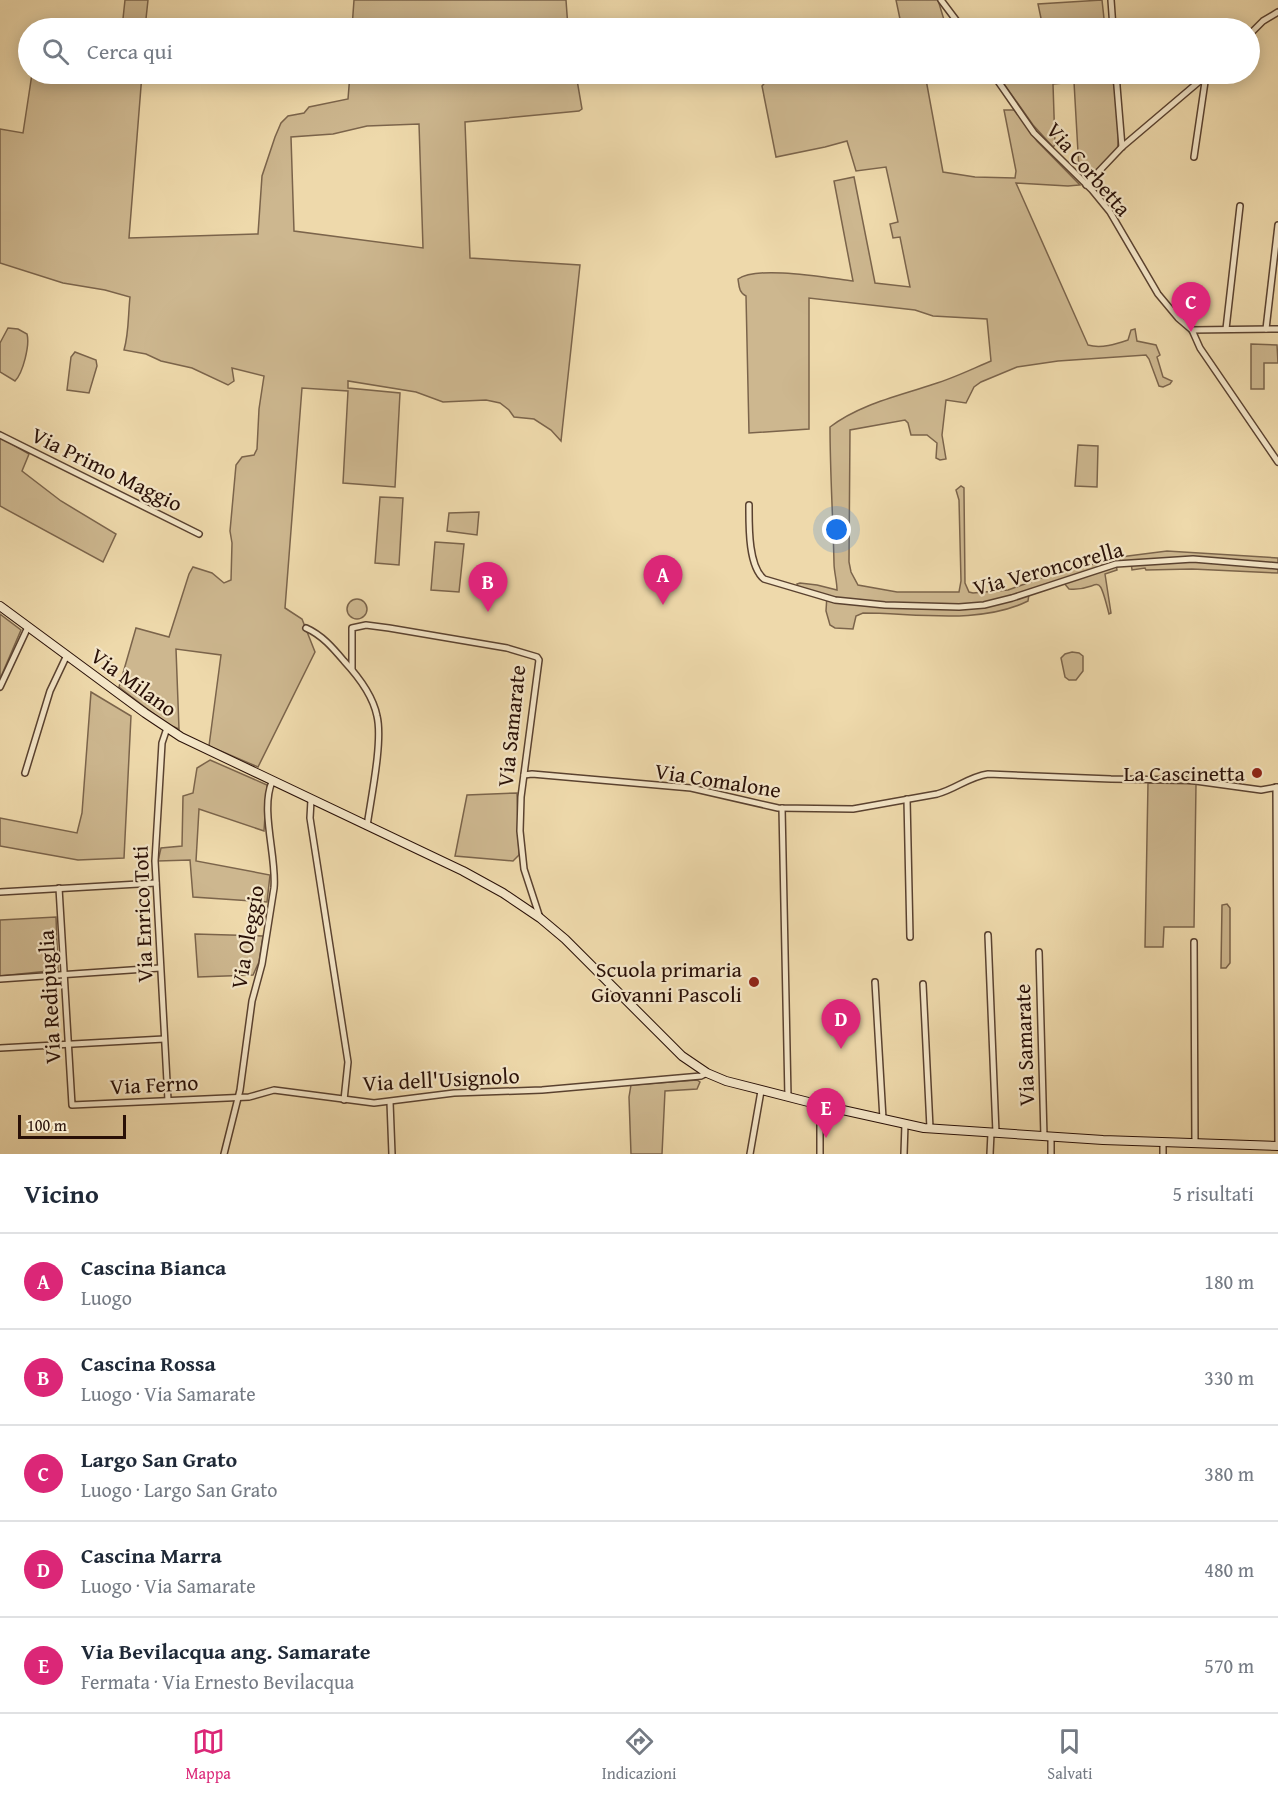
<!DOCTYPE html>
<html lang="it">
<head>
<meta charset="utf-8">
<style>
	:root { --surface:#fff; --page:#f6f6f7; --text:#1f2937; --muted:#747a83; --line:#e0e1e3; --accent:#db2777 }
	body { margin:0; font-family:"Gentium Book Plus",serif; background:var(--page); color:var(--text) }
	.scale { position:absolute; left:18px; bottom:15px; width:108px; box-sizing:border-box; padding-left:6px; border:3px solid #291007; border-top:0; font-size:16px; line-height:21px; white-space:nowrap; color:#291007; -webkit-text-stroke:4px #f4e6c8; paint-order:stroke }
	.you { position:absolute; left:837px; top:530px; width:21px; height:21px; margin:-15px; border:4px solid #fff; border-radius:50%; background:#1a73e8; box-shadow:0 0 0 9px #1a73e833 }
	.badge { display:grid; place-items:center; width:39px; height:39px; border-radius:50%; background:var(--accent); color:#fff; font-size:20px; font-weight:700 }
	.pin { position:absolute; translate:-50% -50px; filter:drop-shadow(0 2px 3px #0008) }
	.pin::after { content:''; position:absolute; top:32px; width:21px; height:18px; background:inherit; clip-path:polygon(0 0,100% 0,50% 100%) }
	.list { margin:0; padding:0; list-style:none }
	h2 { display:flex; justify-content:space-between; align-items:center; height:78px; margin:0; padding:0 24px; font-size:26px }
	h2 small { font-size:20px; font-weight:400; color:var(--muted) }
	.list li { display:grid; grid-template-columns:39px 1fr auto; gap:18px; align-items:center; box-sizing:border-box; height:96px; padding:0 24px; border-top:2px solid var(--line) }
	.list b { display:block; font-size:22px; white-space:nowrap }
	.list p { margin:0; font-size:20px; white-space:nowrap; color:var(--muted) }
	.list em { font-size:20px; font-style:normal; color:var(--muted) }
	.icon { flex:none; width:33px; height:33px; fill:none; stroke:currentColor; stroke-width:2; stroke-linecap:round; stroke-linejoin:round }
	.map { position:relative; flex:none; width:1278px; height:1154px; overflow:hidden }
	.search { position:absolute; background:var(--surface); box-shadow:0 3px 15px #0003; left:18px; right:18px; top:18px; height:66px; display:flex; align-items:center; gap:15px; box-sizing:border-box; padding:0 21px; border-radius:33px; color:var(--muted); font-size:22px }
	.sheet { height:558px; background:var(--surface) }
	nav { display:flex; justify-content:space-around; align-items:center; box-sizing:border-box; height:84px; border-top:2px solid var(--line); background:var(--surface); font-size:16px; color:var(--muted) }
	nav a { display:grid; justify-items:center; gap:3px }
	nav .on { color:var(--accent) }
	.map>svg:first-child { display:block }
	.green { fill:#cdb78f; stroke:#7b644b; stroke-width:1.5; fill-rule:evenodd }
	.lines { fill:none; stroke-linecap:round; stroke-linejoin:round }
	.street-casing { stroke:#5a4230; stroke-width:8 }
	.secondary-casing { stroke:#291007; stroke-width:10 }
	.street { stroke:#f4e6c8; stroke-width:5 }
	.secondary { stroke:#f4e6c8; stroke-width:8 }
	.poi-dot { fill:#8f2418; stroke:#f4e6c8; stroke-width:2 }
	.labels { text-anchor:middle; stroke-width:4.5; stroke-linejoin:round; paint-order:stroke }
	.street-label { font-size:22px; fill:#291007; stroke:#f4e6c8 }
	.poi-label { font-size:22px; fill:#291007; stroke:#f4e6c8; text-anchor:end }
</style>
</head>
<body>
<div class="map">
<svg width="1278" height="1154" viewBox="0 0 1278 1154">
	<rect width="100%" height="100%" fill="#eed9ab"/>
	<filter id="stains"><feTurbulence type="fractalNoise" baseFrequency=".00333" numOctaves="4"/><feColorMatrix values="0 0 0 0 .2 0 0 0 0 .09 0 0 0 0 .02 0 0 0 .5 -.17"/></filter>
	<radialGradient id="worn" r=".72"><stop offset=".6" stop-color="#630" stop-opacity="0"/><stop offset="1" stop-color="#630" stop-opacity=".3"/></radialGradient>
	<g class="green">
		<polygon points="125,0 148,0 145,28 122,28"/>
		<polygon points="354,0 566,0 568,28 352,28"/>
		<polygon points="896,0 938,0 945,23 935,28 804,28 853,19 862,25 895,23 899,21 900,19"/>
		<polygon points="1102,0 1105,28 1043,28 1038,4"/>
		<path d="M32 74H142L129 238 258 234 262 176 275 137 281 123 288 116 304 113 309 107 348 99 350 74H583L577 80 582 109 579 111 465 122 470 258 580 265 561 441 551 430 534 419 514 417 509 410 500 403 486 400 443 402 416 392 348 381V388L400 393 395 487 343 483 348 391 302 388 285 608 302 619 315 652 258 767 209 746 221 655 176 649 179 729 167 724 119 687 136 628 169 637 189 574 193 567 212 573 224 583 231 580 232 543 230 531 236 465 242 457 254 455 257 449 259 409 264 376 232 368 234 381 228 385 192 368 161 361 146 354 124 350C129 333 128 315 130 297L105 290 63 283 0 263V129L23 133ZM419 124 423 248 294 231 291 137 333 134 367 126Z"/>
		<path d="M773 74H925L943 172 975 177 1015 178 1016 171 1004 110H1015L1037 141 1080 185 1068 186 1016 183 1088 345C1101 349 1116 344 1128 340L1131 330 1135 329 1137 341 1156 345 1160 355 1157 357 1163 377 1172 381 1170 384 1163 387 1159 386 1149 359 1146 355 1058 361 1017 367 981 382 974 387 966 403 946 400 942 435 946 459 940 460 936 458 937 443 927 435H911L908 423 905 420 850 430 849 562 851 572 858 585 897 592H959L961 581 959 500 956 490 961 486 964 488V492L965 583 969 592 973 593 1008 590 1047 576 1120 557 1167 551 1278 558V573L1192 569 1146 570 1145 568 1132 570 1131 562 1116 564 1117 570 1105 574 1111 613 1109 614C1097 566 1101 592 1069 589L1064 583 1029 594 1028 601C980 625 915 613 863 613L856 616 853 629 835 628 830 625 826 611 827 595 798 587 797 584 800 583 817 585 837 590C837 581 834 572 834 563 833 517 830 472 830 427 860 404 899 396 934 384 954 378 972 369 991 361L987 319 933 316 915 310 809 298V429L749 433 746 296C739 293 739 286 738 279 757 265 828 278 853 281L834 181 854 177 875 283 910 287 900 237 893 238 890 224 898 222 886 167 856 171 847 141 825 147 776 157 762 86Z"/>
		<path d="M997 74H1074L1075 82 1112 80C1117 90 1120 139 1117 150L1088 178 1079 170 1074 82 1053 84 1055 145 1053 147 1033 125Z"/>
		<path d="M8 328 18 329 27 334C30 345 23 373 15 381L0 372V343Z"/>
		<polygon points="1251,344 1277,345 1278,363 1264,363 1264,389 1251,389"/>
		<polygon points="75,352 96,360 97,366 89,393 67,390 71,357"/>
		<polygon points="0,437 29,454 22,471 61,501 116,534 103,562 0,506"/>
		<polygon points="1078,445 1098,446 1097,487 1075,486"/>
		<polygon points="380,497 403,498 399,565 375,563"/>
		<polygon points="479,512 477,535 447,531 449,513"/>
		<polygon points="435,542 464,544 459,592 431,590"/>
		<circle cx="357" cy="609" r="10"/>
		<polygon points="0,614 21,630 0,679"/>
		<polygon points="1072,652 1079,653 1083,656 1083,671 1076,680 1069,680 1065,677 1061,658 1065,654"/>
		<polygon points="91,692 131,716 124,858 78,860 0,846 0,818 77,833 82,813"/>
		<polygon points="210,760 267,785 264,831 199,809 196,861 270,875 267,902 193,897 190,860 158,861 161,848 182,846 183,796 193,793 197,768"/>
		<polygon points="1148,783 1196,784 1194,927 1164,927 1163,947 1145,947"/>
		<polygon points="517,793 519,855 513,861 455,856 467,795"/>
		<polygon points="1227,904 1230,908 1230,963 1226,968 1221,968 1222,905"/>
		<polygon points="56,917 58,970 0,976 0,920"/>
		<polygon points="195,934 263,936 259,962 253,975 198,977"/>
		<polygon points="697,1080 700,1082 697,1089 665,1091 662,1154 631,1154 629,1097 631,1085"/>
	</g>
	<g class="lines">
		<g class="street-casing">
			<g id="street">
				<polyline points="941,0 962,28"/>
				<polyline points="1111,0 1113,28"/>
				<polyline points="1250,34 1263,21 1278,12"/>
				<polyline points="993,74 1034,133 1092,190 1110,212 1158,294 1178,318 1192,330 1200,348 1278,462"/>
				<polyline points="1116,74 1122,147"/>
				<polyline points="1194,157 1206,75"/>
				<polyline points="1086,185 1122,147 1208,74"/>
				<polyline points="1226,329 1240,206"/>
				<polyline points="1266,329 1278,225"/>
				<polyline points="1192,330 1278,329"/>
				<polyline points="0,435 199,534"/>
				<path d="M749 505C749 525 748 566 764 579L835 600 885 605 959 607 984 605 1012 598 1116 564 1193 559 1278 566"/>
				<path d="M306 628C322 635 333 648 344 661 357 675 373 696 377 716 383 741 371 798 367 826"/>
				<polyline points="352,669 352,628 366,625 389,628 507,648 537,657 539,660 521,797 520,831 524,869 540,918"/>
				<polyline points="0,687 28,627"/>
				<polyline points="167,728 162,743 155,861 168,1100"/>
				<polyline points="25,773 50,691 67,655"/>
				<path d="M524 775 532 774 691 788 778 808 853 809 937 794C956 789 968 777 988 774L1111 779 1188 780 1261 790 1278 787"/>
				<polyline points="1276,787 1278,1146"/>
				<polyline points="907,799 910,937"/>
				<polyline points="311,800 310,818 348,1062 344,1100"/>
				<polyline points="782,808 788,1097"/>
				<polyline points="59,888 72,1105 249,1097 274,1090 374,1103 454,1093 542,1090 701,1076 707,1073"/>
				<polyline points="0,892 156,883"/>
				<polyline points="988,935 996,1133"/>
				<polyline points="1194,942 1195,1144"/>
				<polyline points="1039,952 1044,1137"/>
				<polyline points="0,979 160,968"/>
				<polyline points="875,982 883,1119"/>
				<polyline points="923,984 930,1128"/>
				<polyline points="0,1048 164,1039"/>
				<polyline points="390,1102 392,1154"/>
				<path d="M224 1154 240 1090 252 1001 262 964 274 888C277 858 260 810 272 782"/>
				<polyline points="750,1154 761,1091"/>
				<polyline points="820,1154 820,1105"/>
				<polyline points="904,1154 905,1124"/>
				<polyline points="990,1154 991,1133"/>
				<polyline points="1051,1154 1051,1137"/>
				<polyline points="1163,1154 1163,1142"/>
			</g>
		</g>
		<g class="secondary-casing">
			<polyline id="secondary" points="0,606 145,713 181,737 463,871 503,893 540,918 565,939 682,1056 707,1073 726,1081 820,1105 924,1128 1103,1140 1278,1146"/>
		</g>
		<use href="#street" class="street"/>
		<use href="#secondary" class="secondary"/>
	</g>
	<g class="poi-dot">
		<circle cx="1257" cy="773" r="6"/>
		<circle cx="754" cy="982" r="6"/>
	</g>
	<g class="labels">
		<g class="street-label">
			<text transform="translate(1089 169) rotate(49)" y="8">Via Corbetta</text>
			<text transform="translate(107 469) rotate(26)" y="8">Via Primo Maggio</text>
			<text transform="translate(1048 568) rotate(-15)" y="8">Via Veroncorella</text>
			<text transform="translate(134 682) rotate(36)" y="8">Via Milano</text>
			<text transform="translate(511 726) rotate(-84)" y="8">Via Samarate</text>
			<text transform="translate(718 780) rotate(9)" y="8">Via Comalone</text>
			<text transform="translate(142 914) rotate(-92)" y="8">Via Enrico Toti</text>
			<text transform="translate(247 937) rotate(-80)" y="8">Via Oleggio</text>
			<text transform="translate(49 997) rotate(-93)" y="8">Via Redipuglia</text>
			<text transform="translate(1024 1045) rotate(-92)" y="8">Via Samarate</text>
			<text transform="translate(441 1079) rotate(-3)" y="8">Via dell'Usignolo</text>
			<text transform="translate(154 1084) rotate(-3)" y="8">Via Ferno</text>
		</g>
		<g class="poi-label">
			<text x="1245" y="781">La Cascinetta</text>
			<text x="742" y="977">Scuola primaria<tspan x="742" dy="25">Giovanni Pascoli</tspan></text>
		</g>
	</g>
	<rect width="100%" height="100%" filter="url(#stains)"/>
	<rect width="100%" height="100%" fill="url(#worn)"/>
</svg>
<div class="scale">100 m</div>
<div class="you"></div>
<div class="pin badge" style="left:663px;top:605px">A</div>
<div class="pin badge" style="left:488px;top:612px">B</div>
<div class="pin badge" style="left:1191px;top:332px">C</div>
<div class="pin badge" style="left:841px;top:1049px">D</div>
<div class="pin badge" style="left:826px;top:1138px">E</div>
<div class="search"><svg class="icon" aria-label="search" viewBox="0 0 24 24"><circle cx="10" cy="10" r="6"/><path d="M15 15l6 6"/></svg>Cerca qui</div>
</div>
<section class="sheet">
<h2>Vicino<small>5 risultati</small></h2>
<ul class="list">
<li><span class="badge">A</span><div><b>Cascina Bianca</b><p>Luogo</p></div><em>180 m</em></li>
<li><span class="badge">B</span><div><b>Cascina Rossa</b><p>Luogo · Via Samarate</p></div><em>330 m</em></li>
<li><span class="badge">C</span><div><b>Largo San Grato</b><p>Luogo · Largo San Grato</p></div><em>380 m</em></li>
<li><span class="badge">D</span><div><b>Cascina Marra</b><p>Luogo · Via Samarate</p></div><em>480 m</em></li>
<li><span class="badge">E</span><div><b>Via Bevilacqua ang. Samarate</b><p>Fermata · Via Ernesto Bevilacqua</p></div><em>570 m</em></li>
</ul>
</section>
<nav>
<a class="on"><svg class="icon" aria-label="map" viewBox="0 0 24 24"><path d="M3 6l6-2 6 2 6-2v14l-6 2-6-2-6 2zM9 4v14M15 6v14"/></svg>Mappa</a>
<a><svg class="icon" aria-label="directions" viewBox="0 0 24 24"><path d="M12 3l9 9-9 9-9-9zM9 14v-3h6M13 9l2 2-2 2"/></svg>Indicazioni</a>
<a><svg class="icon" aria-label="saved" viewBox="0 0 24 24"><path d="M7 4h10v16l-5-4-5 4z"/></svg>Salvati</a>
</nav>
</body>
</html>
